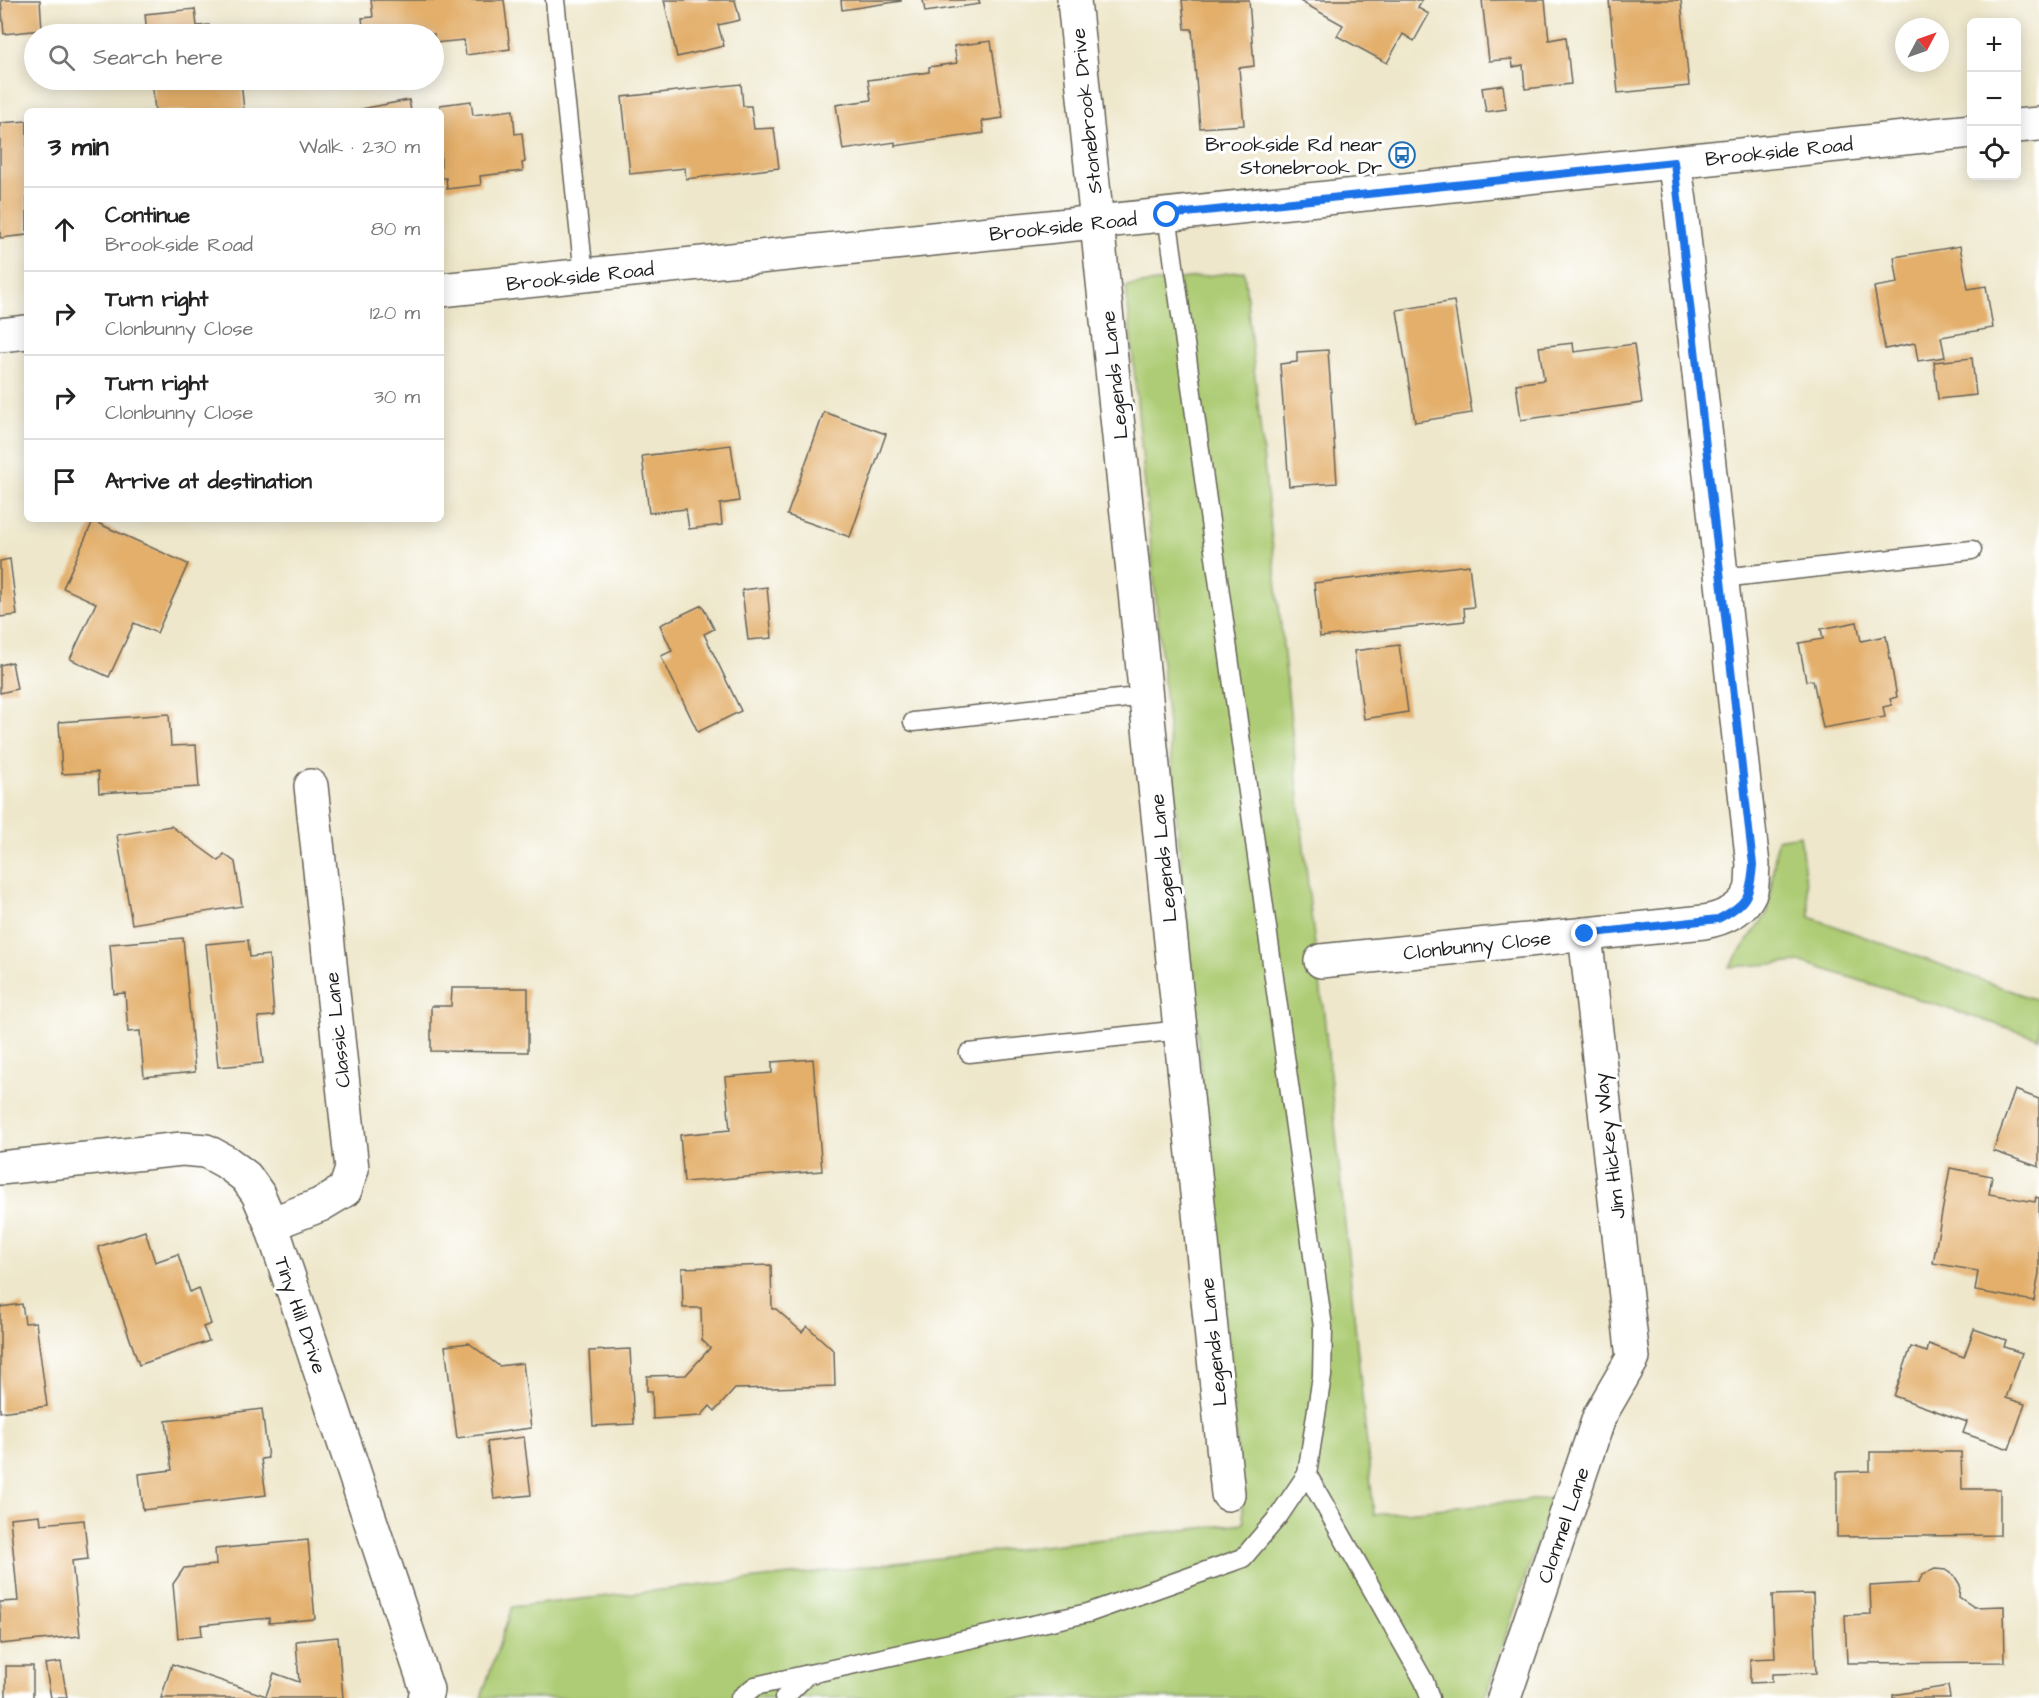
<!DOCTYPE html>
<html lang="en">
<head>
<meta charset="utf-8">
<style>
	:root { --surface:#fff; --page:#f2f2f2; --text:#222; --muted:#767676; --line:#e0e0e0 }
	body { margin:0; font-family:"Architects Daughter",sans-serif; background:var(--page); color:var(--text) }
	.controls { position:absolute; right:18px; top:18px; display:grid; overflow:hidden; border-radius:9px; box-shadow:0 3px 15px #0003 }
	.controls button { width:54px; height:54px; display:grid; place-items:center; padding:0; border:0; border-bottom:2px solid var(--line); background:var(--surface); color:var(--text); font:30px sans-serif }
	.compass { position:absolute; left:1895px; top:18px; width:54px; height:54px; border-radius:50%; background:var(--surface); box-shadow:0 3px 15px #0003; rotate:49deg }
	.stop { position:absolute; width:18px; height:18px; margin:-14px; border:4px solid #1a73e8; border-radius:50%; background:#fff }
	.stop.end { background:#1a73e8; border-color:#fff; box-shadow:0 2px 6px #0008 }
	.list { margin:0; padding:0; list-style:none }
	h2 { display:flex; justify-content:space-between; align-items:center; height:78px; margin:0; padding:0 24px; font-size:26px }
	h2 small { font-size:20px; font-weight:400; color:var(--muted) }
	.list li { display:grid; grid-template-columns:39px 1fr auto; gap:18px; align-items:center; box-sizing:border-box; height:84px; padding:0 24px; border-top:2px solid var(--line) }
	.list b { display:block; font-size:22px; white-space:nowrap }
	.list p { margin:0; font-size:20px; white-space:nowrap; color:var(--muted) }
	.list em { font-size:20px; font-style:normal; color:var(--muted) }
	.icon { flex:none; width:33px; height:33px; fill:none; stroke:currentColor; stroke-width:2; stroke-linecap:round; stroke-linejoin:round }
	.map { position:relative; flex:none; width:2039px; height:1698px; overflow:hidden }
	.search { position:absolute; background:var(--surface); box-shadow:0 3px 15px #0003; left:24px; top:24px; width:420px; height:66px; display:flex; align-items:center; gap:15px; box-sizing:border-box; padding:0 21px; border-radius:33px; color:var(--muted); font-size:22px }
	.panel { position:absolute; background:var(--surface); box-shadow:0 3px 15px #0003; left:24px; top:108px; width:420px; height:414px; border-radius:9px }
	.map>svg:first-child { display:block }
	.green { fill:#adcc74; stroke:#647448; stroke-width:1.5 }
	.building { fill:#e3af6b }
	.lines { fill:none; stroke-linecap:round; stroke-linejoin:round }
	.lane-casing { stroke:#666359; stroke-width:21 }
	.street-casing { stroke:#666359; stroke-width:36 }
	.secondary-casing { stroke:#666359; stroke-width:36 }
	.lane { stroke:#fff; stroke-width:18 }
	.street { stroke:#fff; stroke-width:33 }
	.secondary { stroke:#fff; stroke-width:33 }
	.route { stroke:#1a73e8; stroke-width:8 }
	.labels { text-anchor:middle; stroke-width:6; stroke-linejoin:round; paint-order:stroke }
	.street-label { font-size:20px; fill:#1c1c1c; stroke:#fff }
	.poi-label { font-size:20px; fill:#1c1c1c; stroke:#fff; text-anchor:end }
</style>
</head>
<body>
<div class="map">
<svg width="2039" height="1698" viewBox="0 0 2039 1698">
	<rect width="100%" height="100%" fill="#fff"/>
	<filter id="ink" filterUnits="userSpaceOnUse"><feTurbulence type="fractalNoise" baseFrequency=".0167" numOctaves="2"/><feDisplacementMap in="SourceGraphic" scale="12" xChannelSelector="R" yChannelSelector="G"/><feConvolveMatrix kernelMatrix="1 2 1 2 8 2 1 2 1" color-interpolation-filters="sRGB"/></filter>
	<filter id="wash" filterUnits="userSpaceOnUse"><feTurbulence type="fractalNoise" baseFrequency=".008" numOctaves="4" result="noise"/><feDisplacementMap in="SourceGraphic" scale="24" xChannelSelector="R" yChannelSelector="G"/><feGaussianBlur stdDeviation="1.35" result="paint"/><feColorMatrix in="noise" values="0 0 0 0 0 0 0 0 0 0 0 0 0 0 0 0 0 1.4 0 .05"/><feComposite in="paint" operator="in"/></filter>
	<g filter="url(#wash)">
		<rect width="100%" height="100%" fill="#eee7cb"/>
		<g class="green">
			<polygon points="1244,271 1311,914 1324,1014 1374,1515 1552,1498 1485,1698 481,1698 512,1607 1244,1523 1126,286"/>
			<polygon points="1800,835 1810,917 2039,1001 2039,1038 1802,962 1729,967 1768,912 1777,839"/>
		</g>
		<g id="blocks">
			<g class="building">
				<polygon points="1,0 40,0 42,30 4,34"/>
				<polygon points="371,0 504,0 510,49 466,55 464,40 434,43 434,34 364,34 362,18 373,17"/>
				<polygon points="664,0 735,0 740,20 718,25 724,46 677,57"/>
				<polygon points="841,0 901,0 901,1 842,10"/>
				<polygon points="923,0 979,0 980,4 925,12"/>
				<polygon points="1182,0 1249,0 1254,66 1239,68 1244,125 1200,128 1192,29 1185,29"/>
				<polygon points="1298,0 1422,0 1418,8 1429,14 1414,41 1403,34 1387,63 1337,36 1343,25"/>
				<polygon points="1482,0 1545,0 1549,40 1566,37 1571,84 1525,89 1523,65 1513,67 1512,59 1489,61"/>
				<polygon points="1609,0 1681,0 1689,86 1618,93"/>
				<polygon points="195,9 197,26 209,25 210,34 147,34 145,14"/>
				<polygon points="991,41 1003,118 982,121 984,133 895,146 895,142 843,150 836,105 871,100 868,80 929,72 929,67 957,63 954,46"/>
				<polygon points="152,80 241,80 244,111 155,111"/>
				<polygon points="741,84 743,106 751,106 754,129 774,128 779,168 686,179 685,168 630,174 622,97"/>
				<polygon points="1503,85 1506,109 1486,112 1482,88"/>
				<polygon points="409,100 411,111 361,111 361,109"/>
				<polygon points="471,101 473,115 513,110 515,134 522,133 525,162 522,163 523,171 480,176 481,185 447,189 446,178 441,178 440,105"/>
				<polygon points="27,121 27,235 0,238 0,123"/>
				<polygon points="1960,246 1968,289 1986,286 1993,328 1941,337 1945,357 1918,361 1915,343 1885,349 1874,287 1898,283 1894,257"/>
				<polygon points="1454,301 1472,413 1415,422 1397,310"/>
				<polygon points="1573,343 1574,352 1634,344 1642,403 1521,420 1516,384 1544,380 1539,347"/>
				<polygon points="1328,350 1337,483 1289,486 1280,364 1297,362 1297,352"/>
				<polygon points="1972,358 1976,395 1938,399 1934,362"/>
				<polygon points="824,412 886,434 850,537 787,515"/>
				<polygon points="731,445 739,501 720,504 722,525 689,529 686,509 649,513 642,456"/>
				<polygon points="93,521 188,564 157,633 134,623 109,677 70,659 96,603 63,588"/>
				<polygon points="10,559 17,615 0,617 0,561"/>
				<polygon points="1469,565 1474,607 1464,608 1465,621 1320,637 1314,583"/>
				<polygon points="767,587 772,638 748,640 742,590"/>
				<polygon points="702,605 714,629 704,634 741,711 698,732 661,656 672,651 660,625"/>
				<polygon points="1857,622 1861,641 1886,636 1897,697 1890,699 1892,705 1883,707 1885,717 1823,728 1813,680 1806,681 1799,643 1823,639 1821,629"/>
				<polygon points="1399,645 1408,712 1364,719 1354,651"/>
				<polygon points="12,662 17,689 0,693 0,665"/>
				<polygon points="169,714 171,746 196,745 199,787 99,793 98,772 62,774 59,722"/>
				<polygon points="171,826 219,861 224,854 235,862 242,906 132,924 117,835"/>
				<polygon points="183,938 195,1072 144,1077 140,1031 128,1032 125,993 114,994 110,944"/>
				<polygon points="248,940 250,957 269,955 274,1016 258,1017 263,1063 218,1067 206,944"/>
				<polygon points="452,988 528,988 528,1052 431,1051 431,1006 451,1006"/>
				<polygon points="813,1059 822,1171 684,1182 680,1135 730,1130 725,1077 772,1073 772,1062"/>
				<polygon points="2015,1090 2039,1099 2039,1167 1993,1151"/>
				<polygon points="1950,1168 1992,1176 1989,1194 2035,1202 2036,1197 2039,1198 2039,1273 2034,1301 1975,1291 1978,1271 1933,1263"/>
				<polygon points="145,1231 155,1262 178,1254 190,1292 199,1288 211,1324 203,1327 209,1341 139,1365 98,1247"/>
				<polygon points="771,1265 772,1309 776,1309 802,1332 807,1326 834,1351 835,1386 735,1389 715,1411 710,1406 701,1416 653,1419 652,1391 647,1391 647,1376 686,1375 710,1348 702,1340 701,1308 683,1308 682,1268"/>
				<polygon points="22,1304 25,1323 36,1322 47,1406 0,1412 0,1307"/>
				<polygon points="1974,1329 2006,1340 2004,1347 2022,1353 2006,1398 2025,1404 2009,1449 1963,1433 1967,1422 1894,1396 1911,1347 1927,1352 1929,1344 1964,1357"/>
				<polygon points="469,1343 499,1366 523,1363 531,1428 457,1438 445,1346"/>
				<polygon points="630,1349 634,1424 593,1426 589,1351"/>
				<polygon points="262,1409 268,1458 261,1459 266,1495 143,1510 139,1474 172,1470 166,1421"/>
				<polygon points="524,1437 531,1495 494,1499 487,1442"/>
				<polygon points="1870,1452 1961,1452 1962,1489 2000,1489 2000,1535 1837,1537 1837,1472 1870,1471"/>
				<polygon points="40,1515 41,1524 84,1520 88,1559 72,1561 80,1636 0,1644 0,1602 18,1601 10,1518"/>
				<polygon points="308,1540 315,1619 269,1623 269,1618 201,1625 202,1635 178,1638 173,1584 184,1568 216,1565 215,1549"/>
				<polygon points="1935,1569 1946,1570 1954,1575 1960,1585 1959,1597 1974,1607 2004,1606 2005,1662 1847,1663 1845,1615 1871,1614 1870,1586 1918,1583 1923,1574"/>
				<polygon points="1813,1594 1816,1673 1772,1674 1772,1682 1750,1683 1750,1659 1775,1658 1772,1595"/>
				<polygon points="338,1637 343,1698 161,1698 172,1664 266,1696 274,1673 299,1682 296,1641"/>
				<polygon points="61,1662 67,1698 51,1698 45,1664"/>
				<rect x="6" y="1666" width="27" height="32"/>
				<polygon points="1948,1686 1950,1698 1893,1698 1893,1695"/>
			</g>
		</g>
	</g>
	<g filter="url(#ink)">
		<use href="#blocks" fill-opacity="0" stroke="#666359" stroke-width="1.5"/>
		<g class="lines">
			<g class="lane-casing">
				<g id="lane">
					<polyline points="555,0 584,275"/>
					<polyline points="1722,578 1972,550"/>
					<polyline points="913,722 1146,696"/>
					<polyline points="969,1053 1181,1030"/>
					<polyline points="1307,1474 1424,1681 1430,1698"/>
					<polyline points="740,1698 755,1686 1088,1613 1243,1558 1278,1517 1307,1474 1322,1376 1323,1327 1167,215"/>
					<polyline points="784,1698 808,1674"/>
				</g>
			</g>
			<g class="street-casing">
				<g id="street">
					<polyline points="1074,0 1228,1494"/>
					<path d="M1321 961 1704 922C1722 919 1744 910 1751 890 1753 883 1752 873 1753 865L1680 201 1674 162"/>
					<polyline points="0,1168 182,1149 206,1151 226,1162 246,1177 258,1194 271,1224 427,1690 425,1698"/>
					<polyline points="271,1224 320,1205 345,1190 352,1169 311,786"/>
					<polyline points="1504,1698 1600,1415 1633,1358 1585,934"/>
				</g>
			</g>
			<g class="secondary-casing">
				<g id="secondary">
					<polyline points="2016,126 2039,124"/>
					<polyline points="441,290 1972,131"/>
					<polyline points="0,335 27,332"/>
				</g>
			</g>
			<use href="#lane" class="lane"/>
			<use href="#street" class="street"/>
			<use href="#secondary" class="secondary"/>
		</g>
	</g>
	<g class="lines" filter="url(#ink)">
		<path class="route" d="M1167 215 1674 162 1753 865C1750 897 1747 904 1718 919L1585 934"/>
	</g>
	<defs>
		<g id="bus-ring" transform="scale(1.35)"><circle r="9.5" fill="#fff" stroke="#1f6fb2" stroke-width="1.5"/><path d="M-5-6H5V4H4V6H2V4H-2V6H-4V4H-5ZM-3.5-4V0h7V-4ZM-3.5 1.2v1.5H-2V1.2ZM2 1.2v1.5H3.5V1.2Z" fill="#1f6fb2"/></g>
	</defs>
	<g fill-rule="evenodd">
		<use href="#bus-ring" x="1402" y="155"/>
	</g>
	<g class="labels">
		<g class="street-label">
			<text transform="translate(1086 111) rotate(-96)" y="7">Stonebrook Drive</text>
			<text transform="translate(1779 151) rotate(-6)" y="7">Brookside Road</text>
			<text transform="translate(1063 226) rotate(-6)" y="7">Brookside Road</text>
			<text transform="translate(580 276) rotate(-6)" y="7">Brookside Road</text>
			<text transform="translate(1114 375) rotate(-96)" y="7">Legends Lane</text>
			<text transform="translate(1163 858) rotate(-96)" y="7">Legends Lane</text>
			<text transform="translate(1477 945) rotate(-6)" y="7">Clonbunny Close</text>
			<text transform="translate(337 1030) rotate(-96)" y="7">Classic Lane</text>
			<text transform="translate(1609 1146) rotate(-97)" y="7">Jim Hickey Way</text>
			<text transform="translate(301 1315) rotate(71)" y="7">Tiny Hill Drive</text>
			<text transform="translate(1213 1342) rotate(-96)" y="7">Legends Lane</text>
			<text transform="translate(1563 1525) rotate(-71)" y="7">Clonmel Lane</text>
		</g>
		<g class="poi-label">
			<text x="1382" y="151">Brookside Rd near<tspan x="1382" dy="23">Stonebrook Dr</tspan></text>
		</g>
	</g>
</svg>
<div class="controls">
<button>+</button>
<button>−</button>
<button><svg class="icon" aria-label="locate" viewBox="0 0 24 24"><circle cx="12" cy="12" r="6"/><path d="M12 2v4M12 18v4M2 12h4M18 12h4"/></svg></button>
</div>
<svg class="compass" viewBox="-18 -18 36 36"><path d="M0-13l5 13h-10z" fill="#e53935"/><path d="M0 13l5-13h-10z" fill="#767676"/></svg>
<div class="stop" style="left:1167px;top:215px"></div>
<div class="stop end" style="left:1585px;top:934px"></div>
<div class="search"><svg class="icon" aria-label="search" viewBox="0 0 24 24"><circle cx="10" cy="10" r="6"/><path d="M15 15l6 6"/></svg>Search here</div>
<section class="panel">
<h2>3 min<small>Walk · 230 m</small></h2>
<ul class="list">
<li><svg class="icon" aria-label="ahead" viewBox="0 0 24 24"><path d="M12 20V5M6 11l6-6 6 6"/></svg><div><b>Continue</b><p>Brookside Road</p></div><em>80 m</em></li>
<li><svg class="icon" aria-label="right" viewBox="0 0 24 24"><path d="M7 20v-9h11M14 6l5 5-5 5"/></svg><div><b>Turn right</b><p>Clonbunny Close</p></div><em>120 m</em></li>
<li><svg class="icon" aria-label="right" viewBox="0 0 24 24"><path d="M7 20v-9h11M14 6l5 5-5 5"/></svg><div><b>Turn right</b><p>Clonbunny Close</p></div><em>30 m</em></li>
<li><svg class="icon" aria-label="arrive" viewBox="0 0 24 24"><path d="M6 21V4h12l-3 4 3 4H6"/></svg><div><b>Arrive at destination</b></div></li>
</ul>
</section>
</div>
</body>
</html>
